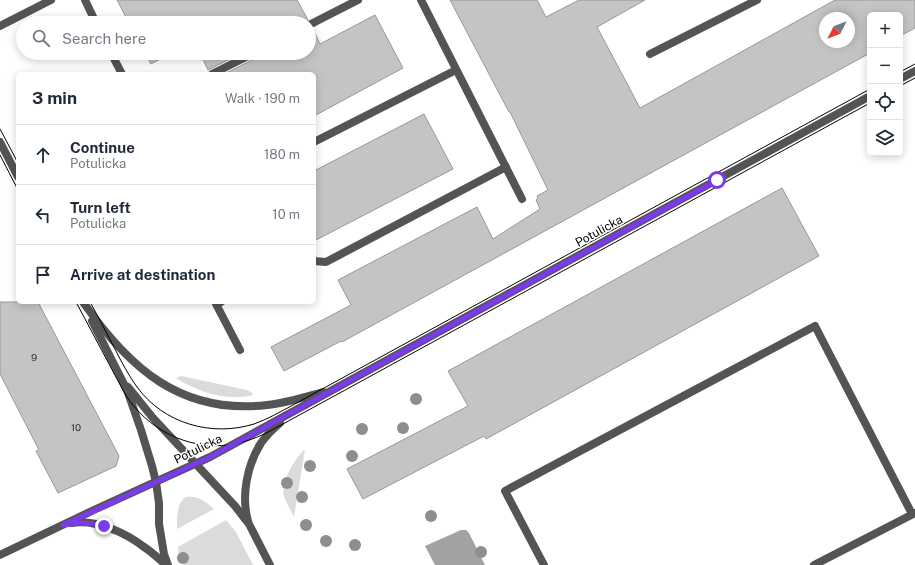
<!DOCTYPE html>
<html lang="en">
<head>
<meta charset="utf-8">
<style>
	:root { --surface:#fff; --page:#f2f2f3; --text:#1f2937; --muted:#747a83; --line:#e0e1e3 }
	body { margin:0; font-family:"Public Sans",sans-serif; background:var(--page); color:var(--text) }
	.controls { position:absolute; right:12px; top:12px; display:grid; overflow:hidden; border-radius:6px; box-shadow:0 2px 10px #0003 }
	.controls button { width:36px; height:36px; display:grid; place-items:center; padding:0; border:0; border-bottom:1px solid var(--line); background:var(--surface); color:var(--text); font:20px sans-serif }
	.compass { position:absolute; left:819px; top:12px; width:36px; height:36px; border-radius:50%; background:var(--surface); box-shadow:0 2px 10px #0003; rotate:228deg }
	.stop { position:absolute; width:12px; height:12px; margin:-9px; border:3px solid #7c3aed; border-radius:50%; background:#fff }
	.stop.end { background:#7c3aed; border-color:#fff; box-shadow:0 1px 4px #0008 }
	.list { margin:0; padding:0; list-style:none }
	h2 { display:flex; justify-content:space-between; align-items:center; height:52px; margin:0; padding:0 16px; font-size:17px }
	h2 small { font-size:13px; font-weight:400; color:var(--muted) }
	.list li { display:grid; grid-template-columns:26px 1fr auto; gap:12px; align-items:center; box-sizing:border-box; height:60px; padding:0 16px; border-top:1px solid var(--line) }
	.list b { display:block; font-size:15px; white-space:nowrap }
	.list p { margin:0; font-size:13px; white-space:nowrap; color:var(--muted) }
	.list em { font-size:13px; font-style:normal; color:var(--muted) }
	.icon { flex:none; width:22px; height:22px; fill:none; stroke:currentColor; stroke-width:2; stroke-linecap:round; stroke-linejoin:round }
	.map { position:relative; flex:none; width:915px; height:565px; overflow:hidden }
	.search { position:absolute; background:var(--surface); box-shadow:0 2px 10px #0003; left:16px; top:16px; width:300px; height:44px; display:flex; align-items:center; gap:10px; box-sizing:border-box; padding:0 14px; border-radius:22px; color:var(--muted); font-size:15px }
	.panel { position:absolute; background:var(--surface); box-shadow:0 2px 10px #0003; left:16px; top:72px; width:300px; height:232px; border-radius:6px }
	.map>svg:first-child { display:block }
	.green { fill:#dbdbdb }
	.water { fill:#a2a2a2 }
	.building { fill:#c4c4c4; stroke:#989898; fill-rule:evenodd }
	.lines { fill:none; stroke-linecap:round; stroke-linejoin:round }
	.service { stroke:#545454; stroke-width:8 }
	.minor { stroke:#545454; stroke-width:8 }
	.tertiary { stroke:#545454; stroke-width:8 }
	.tram { stroke:#000; stroke-width:1 }
	.tree { fill:#8e8e8e }
	.route { stroke:#7c3aed; stroke-width:5 }
	.labels { text-anchor:middle; stroke-width:3; stroke-linejoin:round; paint-order:stroke }
	.number-label { font-size:10px; fill:#313131 }
	.street-label { font-size:12px; fill:#000; stroke:#fff }
</style>
</head>
<body>
<div class="map">
<svg width="915" height="565" viewBox="0 0 915 565">
	<rect width="100%" height="100%" fill="#fff"/>
	<g class="green">
		<path d="M181 376 247 390 251 392 253 395C226 401 199 393 176 378Z"/>
		<path d="M305 449 294 517C291 511 287 504 284 497 280 483 295 458 305 449Z"/>
		<path d="M186 497C198 495 206 502 214 509L177 529C177 519 176 503 186 497Z"/>
		<polygon points="226,520 236,532 253,565 184,565 179,556 178,547"/>
	</g>
	<polygon class="water" points="461,530 466,530 469,533 485,565 435,565 425,546"/>
	<g class="building">
		<polygon points="117,0 297,0 308,20 304,23 129,23"/>
		<path d="M450 0H537L546 17 579 0H645L597 27 640 108 835 0H915V28L900 36V15H870V53L342 342 341 341 284 371 271 347 351 305 338 280 477 207 493 239 540 209 536 200 538 198 537 196 548 190 510 112H509ZM825 18H849V42H825Z"/>
		<polygon points="375,15 403,68 314,116 314,74 224,74 256,58 259,56 259,53 309,53 309,30 313,29 320,44"/>
		<polygon points="145,53 172,53 151,64"/>
		<polygon points="200,53 242,53 208,70"/>
		<polygon points="424,114 453,169 314,241 314,171"/>
		<polygon points="782,188 819,256 486,439 484,436 363,499 347,469 468,406 448,371"/>
		<polygon points="0,302 38,302 119,456 116,466 58,493 36,451 39,450 0,374"/>
	</g>
	<g class="lines">
		<g class="service">
			<polyline points="85,0 96,23"/>
			<polyline points="421,0 522,199"/>
			<polyline points="309,25 358,0"/>
			<polyline points="111,53 122,74"/>
			<polyline points="650,54 757,0"/>
			<polyline points="212,74 254,53"/>
			<polyline points="314,142 456,70"/>
			<polyline points="314,261 326,262 506,167"/>
			<polyline points="221,302 216,304 240,350"/>
			<polyline points="544,565 505,491 815,326 912,514"/>
			<polyline points="814,565 915,513"/>
		</g>
		<polyline class="minor" points="0,26 51,0"/>
		<g class="tertiary">
			<polyline points="900,79 915,71"/>
			<polyline points="0,142 18,177"/>
			<path d="M83 302C129 368 181 415 267 405 286 403 305 397 323 392"/>
			<polyline points="92,321 127,390 141,430 152,466 156,482 159,503 159,524 164,554 168,565"/>
			<polyline points="128,387 153,418 235,506 249,524 270,565"/>
			<path d="M248 521C241 496 247 465 261 443 266 436 273 429 280 423"/>
			<path d="M72 523C96 519 126 533 144 547 152 552 159 559 166 565"/>
			<polyline points="0,555 96,509 210,457 870,96"/>
		</g>
		<g class="tram">
			<polyline points="900,72 915,64"/>
			<polyline points="900,86 915,78"/>
			<polyline points="0,129 18,163"/>
			<polyline points="0,155 18,190"/>
			<path d="M76 302 125 394C147 429 187 450 229 445 244 443 259 437 272 430L870 103"/>
			<path d="M90 302C99 318 107 334 116 351 122 363 129 376 137 387 164 424 212 437 254 424 268 419 280 412 293 405L870 89"/>
		</g>
	</g>
	<g class="tree">
		<circle cx="416" cy="399" r="6"/>
		<circle cx="403" cy="428" r="6"/>
		<circle cx="362" cy="429" r="6"/>
		<circle cx="352" cy="456" r="6"/>
		<circle cx="310" cy="466" r="6"/>
		<circle cx="287" cy="483" r="6"/>
		<circle cx="302" cy="497" r="6"/>
		<circle cx="431" cy="516" r="6"/>
		<circle cx="306" cy="525" r="6"/>
		<circle cx="326" cy="541" r="6"/>
		<circle cx="355" cy="545" r="6"/>
		<circle cx="481" cy="552" r="6"/>
		<circle cx="183" cy="558" r="6"/>
	</g>
	<g class="lines">
		<path class="route" d="M104 526C90 522 78 522 63 525L210 457 717 180"/>
	</g>
	<g class="labels">
		<g class="number-label">
			<text x="34" y="361">9</text>
			<text x="76" y="431">10</text>
		</g>
		<g class="street-label">
			<text transform="translate(599 231) rotate(-29)" y="4">Potulicka</text>
			<text transform="translate(198 449) rotate(-26)" y="4">Potulicka</text>
		</g>
	</g>
</svg>
<div class="controls">
<button>+</button>
<button>−</button>
<button><svg class="icon" aria-label="locate" viewBox="0 0 24 24"><circle cx="12" cy="12" r="6"/><path d="M12 2v4M12 18v4M2 12h4M18 12h4"/></svg></button>
<button><svg class="icon" aria-label="layers" viewBox="0 0 24 24"><path d="M12 4l9 5-9 5-9-5zM3 14l9 5 9-5"/></svg></button>
</div>
<svg class="compass" viewBox="-18 -18 36 36"><path d="M0-13l5 13h-10z" fill="#e53935"/><path d="M0 13l5-13h-10z" fill="#747a83"/></svg>
<div class="stop" style="left:717px;top:180px"></div>
<div class="stop end" style="left:104px;top:526px"></div>
<div class="search"><svg class="icon" aria-label="search" viewBox="0 0 24 24"><circle cx="10" cy="10" r="6"/><path d="M15 15l6 6"/></svg>Search here</div>
<section class="panel">
<h2>3 min<small>Walk · 190 m</small></h2>
<ul class="list">
<li><svg class="icon" aria-label="ahead" viewBox="0 0 24 24"><path d="M12 20V5M6 11l6-6 6 6"/></svg><div><b>Continue</b><p>Potulicka</p></div><em>180 m</em></li>
<li><svg class="icon" aria-label="left" viewBox="0 0 24 24"><path d="M17 20v-9H6M10 6l-5 5 5 5"/></svg><div><b>Turn left</b><p>Potulicka</p></div><em>10 m</em></li>
<li><svg class="icon" aria-label="arrive" viewBox="0 0 24 24"><path d="M6 21V4h12l-3 4 3 4H6"/></svg><div><b>Arrive at destination</b></div></li>
</ul>
</section>
</div>
</body>
</html>
